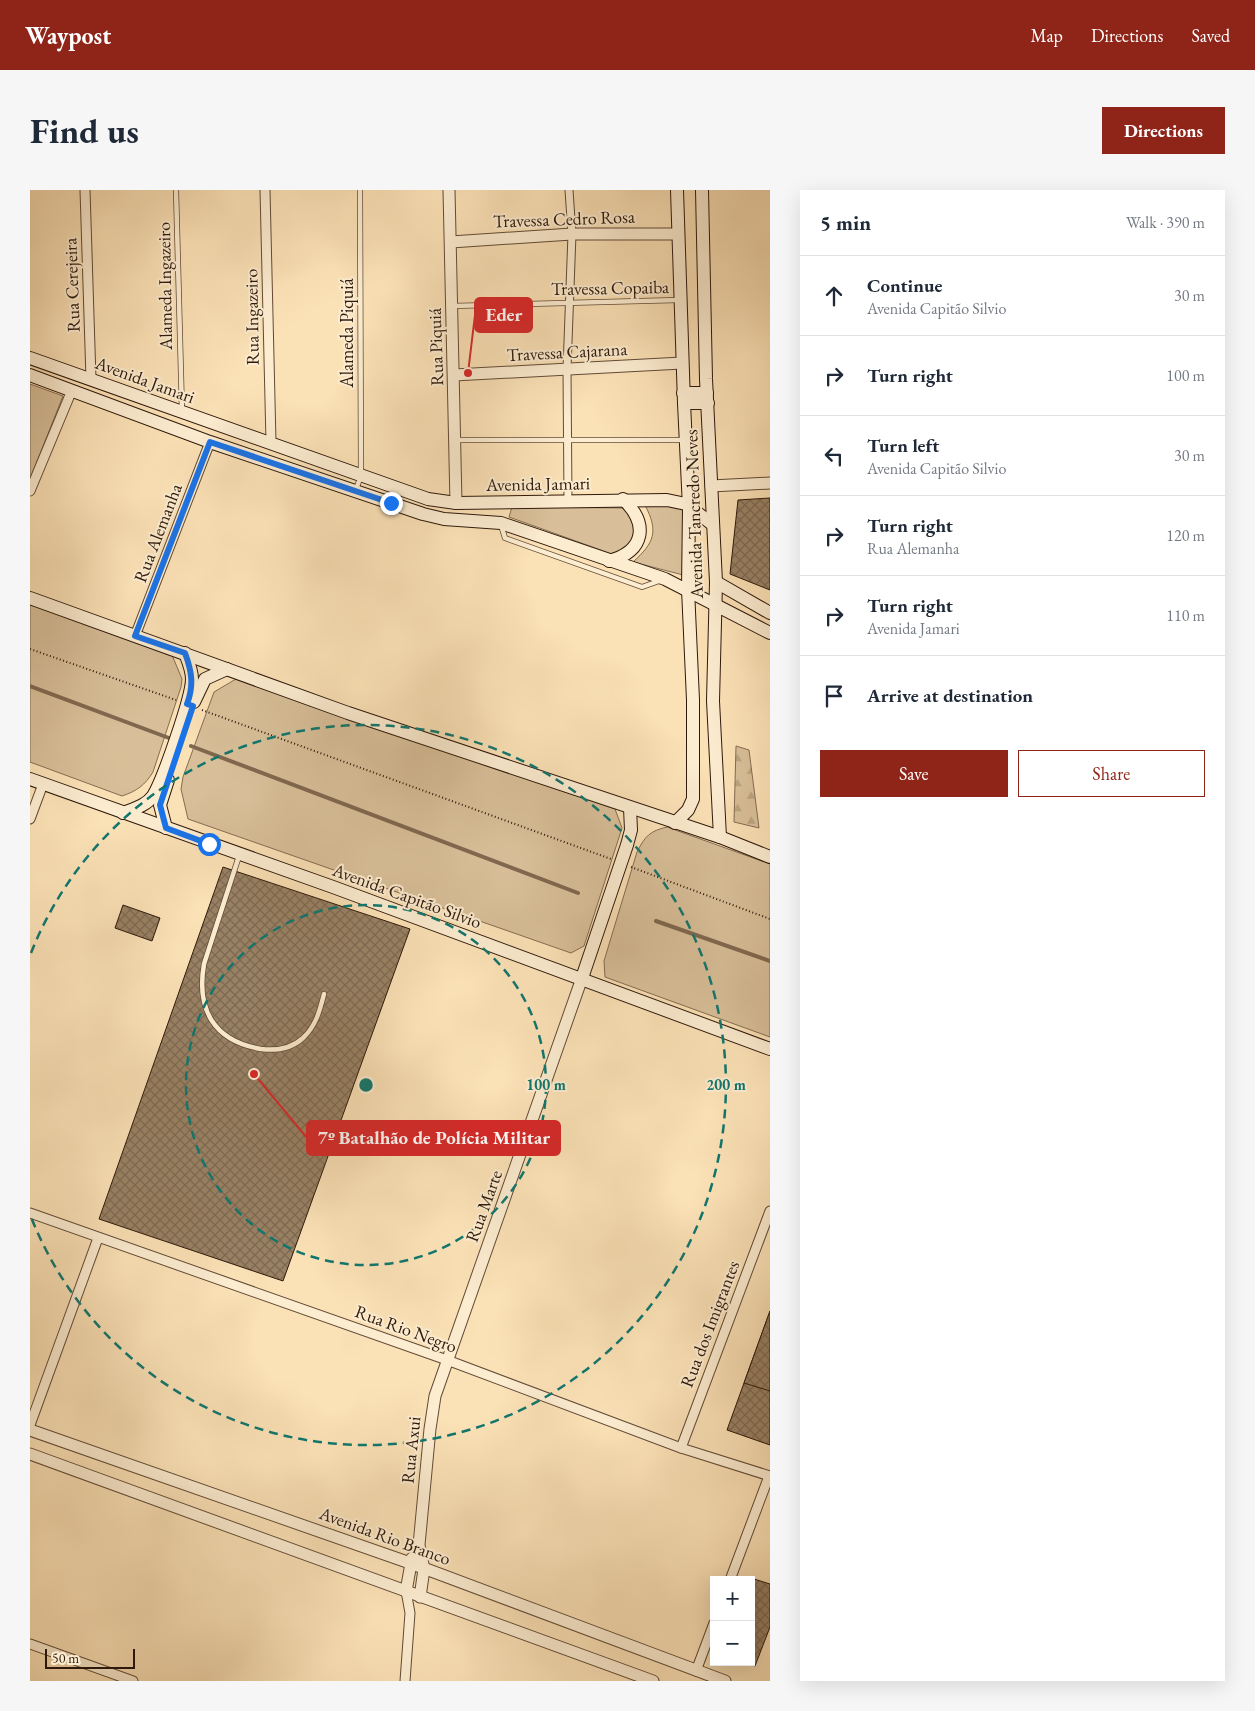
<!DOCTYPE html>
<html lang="en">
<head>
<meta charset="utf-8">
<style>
	:root { --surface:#fff; --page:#f6f6f7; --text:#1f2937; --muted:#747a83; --line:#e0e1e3; --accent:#8f2418 }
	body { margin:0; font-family:"EB Garamond",serif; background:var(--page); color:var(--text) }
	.controls { position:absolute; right:15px; bottom:15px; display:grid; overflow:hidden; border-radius:0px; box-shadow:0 5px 20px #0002 }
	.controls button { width:45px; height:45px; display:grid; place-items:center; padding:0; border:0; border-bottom:1px solid var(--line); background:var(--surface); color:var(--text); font:25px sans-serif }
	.scale { position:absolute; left:15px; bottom:12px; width:90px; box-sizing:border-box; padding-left:5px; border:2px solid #2f190b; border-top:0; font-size:14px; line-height:18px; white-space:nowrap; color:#2f190b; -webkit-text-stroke:4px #fcecd0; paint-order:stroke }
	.stop { position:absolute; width:15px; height:15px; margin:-11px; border:4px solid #1a73e8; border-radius:50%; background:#fff }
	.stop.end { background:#1a73e8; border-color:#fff; box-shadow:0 1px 5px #0008 }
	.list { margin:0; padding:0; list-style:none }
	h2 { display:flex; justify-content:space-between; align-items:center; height:65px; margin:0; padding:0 20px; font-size:21px }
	h2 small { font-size:16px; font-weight:400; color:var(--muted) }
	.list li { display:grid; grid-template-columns:32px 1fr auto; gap:15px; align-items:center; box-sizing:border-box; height:80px; padding:0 20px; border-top:1px solid var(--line) }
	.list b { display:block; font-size:19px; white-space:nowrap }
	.list p { margin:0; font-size:16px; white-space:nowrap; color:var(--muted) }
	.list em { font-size:16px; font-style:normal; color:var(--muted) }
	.actions { display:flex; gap:10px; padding:15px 20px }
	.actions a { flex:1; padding:11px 0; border:1px solid var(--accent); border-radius:0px; text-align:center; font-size:18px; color:var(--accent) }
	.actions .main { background:var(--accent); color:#fff }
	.icon { flex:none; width:28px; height:28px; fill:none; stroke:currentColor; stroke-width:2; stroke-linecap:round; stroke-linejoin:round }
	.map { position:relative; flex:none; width:740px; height:1491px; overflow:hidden; border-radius:0px }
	header { display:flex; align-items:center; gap:30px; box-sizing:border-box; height:70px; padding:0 25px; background:var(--accent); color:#fff }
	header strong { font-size:24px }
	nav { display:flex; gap:28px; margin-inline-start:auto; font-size:18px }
	.intro { display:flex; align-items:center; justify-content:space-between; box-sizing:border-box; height:120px; padding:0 30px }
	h1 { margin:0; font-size:35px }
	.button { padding:12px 22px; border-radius:0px; background:var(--accent); color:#fff; font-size:18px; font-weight:700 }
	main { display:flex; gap:30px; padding:0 30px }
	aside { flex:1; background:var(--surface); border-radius:0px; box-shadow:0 5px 20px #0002 }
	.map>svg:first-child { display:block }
	.green { fill:#d8bf99; stroke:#846c52 }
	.forest { fill:url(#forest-firs); stroke:#846c52 }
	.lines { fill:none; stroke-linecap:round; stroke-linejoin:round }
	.stream { stroke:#80684f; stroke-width:4 }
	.building { fill:url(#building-cross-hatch); stroke:#2f190b }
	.service-casing { stroke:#624b36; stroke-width:6 }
	.pedestrian-casing { stroke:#624b36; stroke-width:9 }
	.minor-casing { stroke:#624b36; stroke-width:11 }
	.tertiary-casing { stroke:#624b36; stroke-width:13 }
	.secondary-casing { stroke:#2f190b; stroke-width:14 }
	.path { stroke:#2f190b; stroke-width:2; stroke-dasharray:1 2.5; stroke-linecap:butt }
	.service { stroke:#fcecd0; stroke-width:4.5 }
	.pedestrian { stroke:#fcecd0; stroke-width:7 }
	.minor { stroke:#fcecd0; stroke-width:9 }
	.tertiary { stroke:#fcecd0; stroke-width:11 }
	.secondary { stroke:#fcecd0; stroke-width:12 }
	.route { stroke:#1a73e8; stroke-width:6 }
	.ring { fill:none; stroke:#0f766e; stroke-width:2.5; stroke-dasharray:9 6 }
	.labels { text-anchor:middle; stroke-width:4; stroke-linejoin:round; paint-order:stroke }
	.street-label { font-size:18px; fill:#2f190b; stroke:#fcecd0 }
	.centre { fill:#0f766e; stroke:#fcecd0; stroke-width:2.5 }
	.ring-label { font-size:15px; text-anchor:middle; font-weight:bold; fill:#0f766e; stroke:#fcecd0; stroke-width:4; stroke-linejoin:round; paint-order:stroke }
	.leader { fill:none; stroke:#d62828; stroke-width:2 }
	.callout-dot { fill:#d62828; stroke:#fcecd0; stroke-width:2 }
	.callout { fill:#d62828; stroke:#d62828; stroke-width:2 }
	.callout-label { font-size:19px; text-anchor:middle; font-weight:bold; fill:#fff }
</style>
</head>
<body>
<header>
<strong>Waypost</strong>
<nav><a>Map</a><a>Directions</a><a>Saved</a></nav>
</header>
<div class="intro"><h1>Find us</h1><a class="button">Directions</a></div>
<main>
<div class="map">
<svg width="740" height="1491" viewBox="0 0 740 1491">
	<defs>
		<pattern id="forest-firs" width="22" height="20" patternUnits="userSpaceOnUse" patternTransform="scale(1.25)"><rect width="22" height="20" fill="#d8bf99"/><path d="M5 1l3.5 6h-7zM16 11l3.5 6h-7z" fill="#baa482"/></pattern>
		<pattern id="building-cross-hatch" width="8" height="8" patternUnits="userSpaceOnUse" patternTransform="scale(1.25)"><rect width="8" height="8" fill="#998164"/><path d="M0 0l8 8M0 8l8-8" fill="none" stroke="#7d6951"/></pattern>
	</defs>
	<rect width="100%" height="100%" fill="#fbe1b6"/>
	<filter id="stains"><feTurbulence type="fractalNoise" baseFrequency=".004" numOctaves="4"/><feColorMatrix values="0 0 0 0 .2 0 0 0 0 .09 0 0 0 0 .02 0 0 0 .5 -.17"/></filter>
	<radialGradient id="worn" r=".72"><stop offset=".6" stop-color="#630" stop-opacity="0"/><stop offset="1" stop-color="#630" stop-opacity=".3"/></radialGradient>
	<g class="green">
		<polygon points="0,194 33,206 0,289"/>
		<path d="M657 313 661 387 603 372C624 353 629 342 615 315Z"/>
		<polygon points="482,317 596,318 604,329 607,345 600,356 582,364 479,327"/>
		<path d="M0 413 142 465 152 489 151 497 123 582C115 595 107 601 92 606L0 572Z"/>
		<polygon points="206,489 585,619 592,638 554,756 541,763 158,629 151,599 153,587 184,502"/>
		<path d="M637 637 740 674V847L575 787 574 771 607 662C615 646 620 641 637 637Z"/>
	</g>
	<polygon class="forest" points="706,556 719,560 729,638 704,632"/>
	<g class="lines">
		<g class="stream">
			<polyline points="0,496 139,548"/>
			<polyline points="161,556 548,703"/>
			<polyline points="626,731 740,771"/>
		</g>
	</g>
	<g class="building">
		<polygon points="740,308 740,400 700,384 708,310"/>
		<polygon points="193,677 380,739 253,1091 69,1029"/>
		<polygon points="93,715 130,728 122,751 85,738"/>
		<polygon points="740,1121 740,1255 697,1240"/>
		<polygon points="740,1121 740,1201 714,1193"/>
		<polygon points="724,1389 740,1394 740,1437 725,1476 713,1472 721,1472 721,1398"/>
	</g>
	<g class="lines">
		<g class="service-casing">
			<g id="service">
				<polyline points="146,0 152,221"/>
				<polyline points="422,116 649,110"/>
				<polyline points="427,250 654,250"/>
				<polyline points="326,299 331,286 330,0"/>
				<polyline points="471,335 475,348 612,397 629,391"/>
				<path d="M209 666 174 774C166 820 184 851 231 859 247 861 261 859 273 848 286 836 290 820 294 804"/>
			</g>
		</g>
		<g class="pedestrian-casing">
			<polyline id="pedestrian" points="538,312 537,179 542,44 539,0"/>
		</g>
		<g class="minor-casing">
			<g id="minor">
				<polyline points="55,0 61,189"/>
				<polyline points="235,0 241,252"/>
				<polyline points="0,301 42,200"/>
				<polyline points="105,446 180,252"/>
				<polyline points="0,629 13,594"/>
				<polyline points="0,1023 417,1170 651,1258 740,1286"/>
				<polyline points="0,1235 68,1048"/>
				<polyline points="651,1258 740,1021"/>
				<polyline points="700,1390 739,1286"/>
				<polyline points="0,1454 103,1491"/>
				<polyline points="666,1481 684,1433"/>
				<polyline points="375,1491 380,1423 376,1401"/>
			</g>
		</g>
		<g class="tertiary-casing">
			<g id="tertiary">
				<polyline points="419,0 426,313"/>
				<polyline points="421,52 542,44 648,44"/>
				<polyline points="424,185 652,173"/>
				<polyline points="681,296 740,293"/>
				<polyline points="0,1240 380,1373 695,1491"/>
				<polyline points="0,1264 623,1491"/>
				<polyline points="376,1401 382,1368"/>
				<polyline points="390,1407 394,1379 389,1355 400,1239 405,1206 552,788"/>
			</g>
		</g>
		<g class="secondary-casing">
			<g id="secondary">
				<polyline points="672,0 676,189 686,392 683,511 690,647"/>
				<polyline points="0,168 398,309 426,313 637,310 656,314 682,334"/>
				<polyline points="0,185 180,252 393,324 414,329 471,333 635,389 740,443"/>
				<polyline points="653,203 677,203"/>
				<polyline points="654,213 678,213"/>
				<path d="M579 371C615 361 619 334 593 309"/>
				<polyline points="686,392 740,423"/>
				<polyline points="0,408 318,523 690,647 740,667"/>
				<polyline points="164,512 175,489 197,479"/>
				<polyline points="0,589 303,697 740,859"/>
				<path d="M93 623C103 619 116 616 123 606 133 590 162 507 162 489 162 480 158 471 155 463"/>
				<polyline points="645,633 658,620 663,609 663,510 658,399 659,318 654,213 647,0"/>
				<polyline points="136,638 130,615 138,590"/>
				<polyline points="552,788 597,655 601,640 600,618"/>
			</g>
		</g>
		<g class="path">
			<polyline points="0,459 146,510"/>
			<polyline points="172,520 581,669"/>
			<polyline points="601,677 740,729"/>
		</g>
		<use href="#service" class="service"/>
		<use href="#pedestrian" class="pedestrian"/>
		<use href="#minor" class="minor"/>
		<use href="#tertiary" class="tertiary"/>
		<use href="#secondary" class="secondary"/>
	</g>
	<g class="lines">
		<path class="route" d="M179 654 136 638 130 615 163 516 157 514C164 495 162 482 155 463L105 446 180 252 361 313"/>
	</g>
	<g class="ring">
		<circle cx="336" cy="895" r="180"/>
		<path d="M1 763A360 360 0 1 1 1 1027"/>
	</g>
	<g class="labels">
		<g class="street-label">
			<text transform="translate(534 29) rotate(-2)" y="6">Travessa Cedro Rosa</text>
			<text transform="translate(42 95) rotate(-92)" y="6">Rua Cerejeira</text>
			<text transform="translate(135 96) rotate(-91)" y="6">Alameda Ingazeiro</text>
			<text transform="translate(580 98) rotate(-1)" y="6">Travessa Copaiba</text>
			<text transform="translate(222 127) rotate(-91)" y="6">Rua Ingazeiro</text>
			<text transform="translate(317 143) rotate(-90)" y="6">Alameda Piquiá</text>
			<text transform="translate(406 157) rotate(-92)" y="6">Rua Piquiá</text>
			<text transform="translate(537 162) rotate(-3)" y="6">Travessa Cajarana</text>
			<text transform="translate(115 190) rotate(20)" y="6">Avenida Jamari</text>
			<text transform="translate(508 294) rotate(-1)" y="6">Avenida Jamari</text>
			<text transform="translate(664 324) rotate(-92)" y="6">Avenida Tancredo Neves</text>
			<text transform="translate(128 343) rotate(-69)" y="6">Rua Alemanha</text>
			<text transform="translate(377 706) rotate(20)" y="6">Avenida Capitão Silvio</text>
			<text transform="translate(454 1016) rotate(-70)" y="6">Rua Marte</text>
			<text transform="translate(680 1134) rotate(-69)" y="6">Rua dos Imigrantes</text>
			<text transform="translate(376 1139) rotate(20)" y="6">Rua Rio Negro</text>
			<text transform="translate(381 1260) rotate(-84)" y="6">Rua Axui</text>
			<text transform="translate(355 1346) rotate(20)" y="6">Avenida Rio Branco</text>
		</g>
	</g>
	<circle cx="336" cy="895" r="8" class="centre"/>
	<g class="ring-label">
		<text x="516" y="900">100 m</text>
		<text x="696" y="900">200 m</text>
	</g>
	<path class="leader" d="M438 183L445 125M224 884L277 948"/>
	<g class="callout-dot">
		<circle cx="438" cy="183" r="5"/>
		<circle cx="224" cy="884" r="5"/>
	</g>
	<g class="callout">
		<rect x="445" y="108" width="57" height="34" rx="5"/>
		<rect x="277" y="931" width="253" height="34" rx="5"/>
	</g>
	<g class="callout-label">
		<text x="474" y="131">Eder</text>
		<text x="404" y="954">7º Batalhão de Polícia Militar</text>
	</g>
	<rect width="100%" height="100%" filter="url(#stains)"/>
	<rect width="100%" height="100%" fill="url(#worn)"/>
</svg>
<div class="controls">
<button>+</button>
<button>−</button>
</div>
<div class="scale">50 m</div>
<div class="stop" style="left:179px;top:654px"></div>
<div class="stop end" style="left:361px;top:313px"></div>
</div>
<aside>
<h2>5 min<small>Walk · 390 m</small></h2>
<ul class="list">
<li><svg class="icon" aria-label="ahead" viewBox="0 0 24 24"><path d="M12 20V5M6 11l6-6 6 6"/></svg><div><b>Continue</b><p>Avenida Capitão Silvio</p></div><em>30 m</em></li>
<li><svg class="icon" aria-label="right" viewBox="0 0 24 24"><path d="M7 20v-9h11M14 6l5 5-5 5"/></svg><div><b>Turn right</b></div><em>100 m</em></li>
<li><svg class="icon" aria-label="left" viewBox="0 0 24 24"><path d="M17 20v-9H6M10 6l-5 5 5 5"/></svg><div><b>Turn left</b><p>Avenida Capitão Silvio</p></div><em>30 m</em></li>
<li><svg class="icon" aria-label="right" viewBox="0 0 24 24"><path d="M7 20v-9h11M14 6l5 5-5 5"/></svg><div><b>Turn right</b><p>Rua Alemanha</p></div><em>120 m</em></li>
<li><svg class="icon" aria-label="right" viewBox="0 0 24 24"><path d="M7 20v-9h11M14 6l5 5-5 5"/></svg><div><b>Turn right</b><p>Avenida Jamari</p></div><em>110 m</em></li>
<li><svg class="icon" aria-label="arrive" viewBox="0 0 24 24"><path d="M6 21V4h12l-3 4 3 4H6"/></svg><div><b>Arrive at destination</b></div></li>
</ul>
<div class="actions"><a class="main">Save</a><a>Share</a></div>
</aside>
</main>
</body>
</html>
